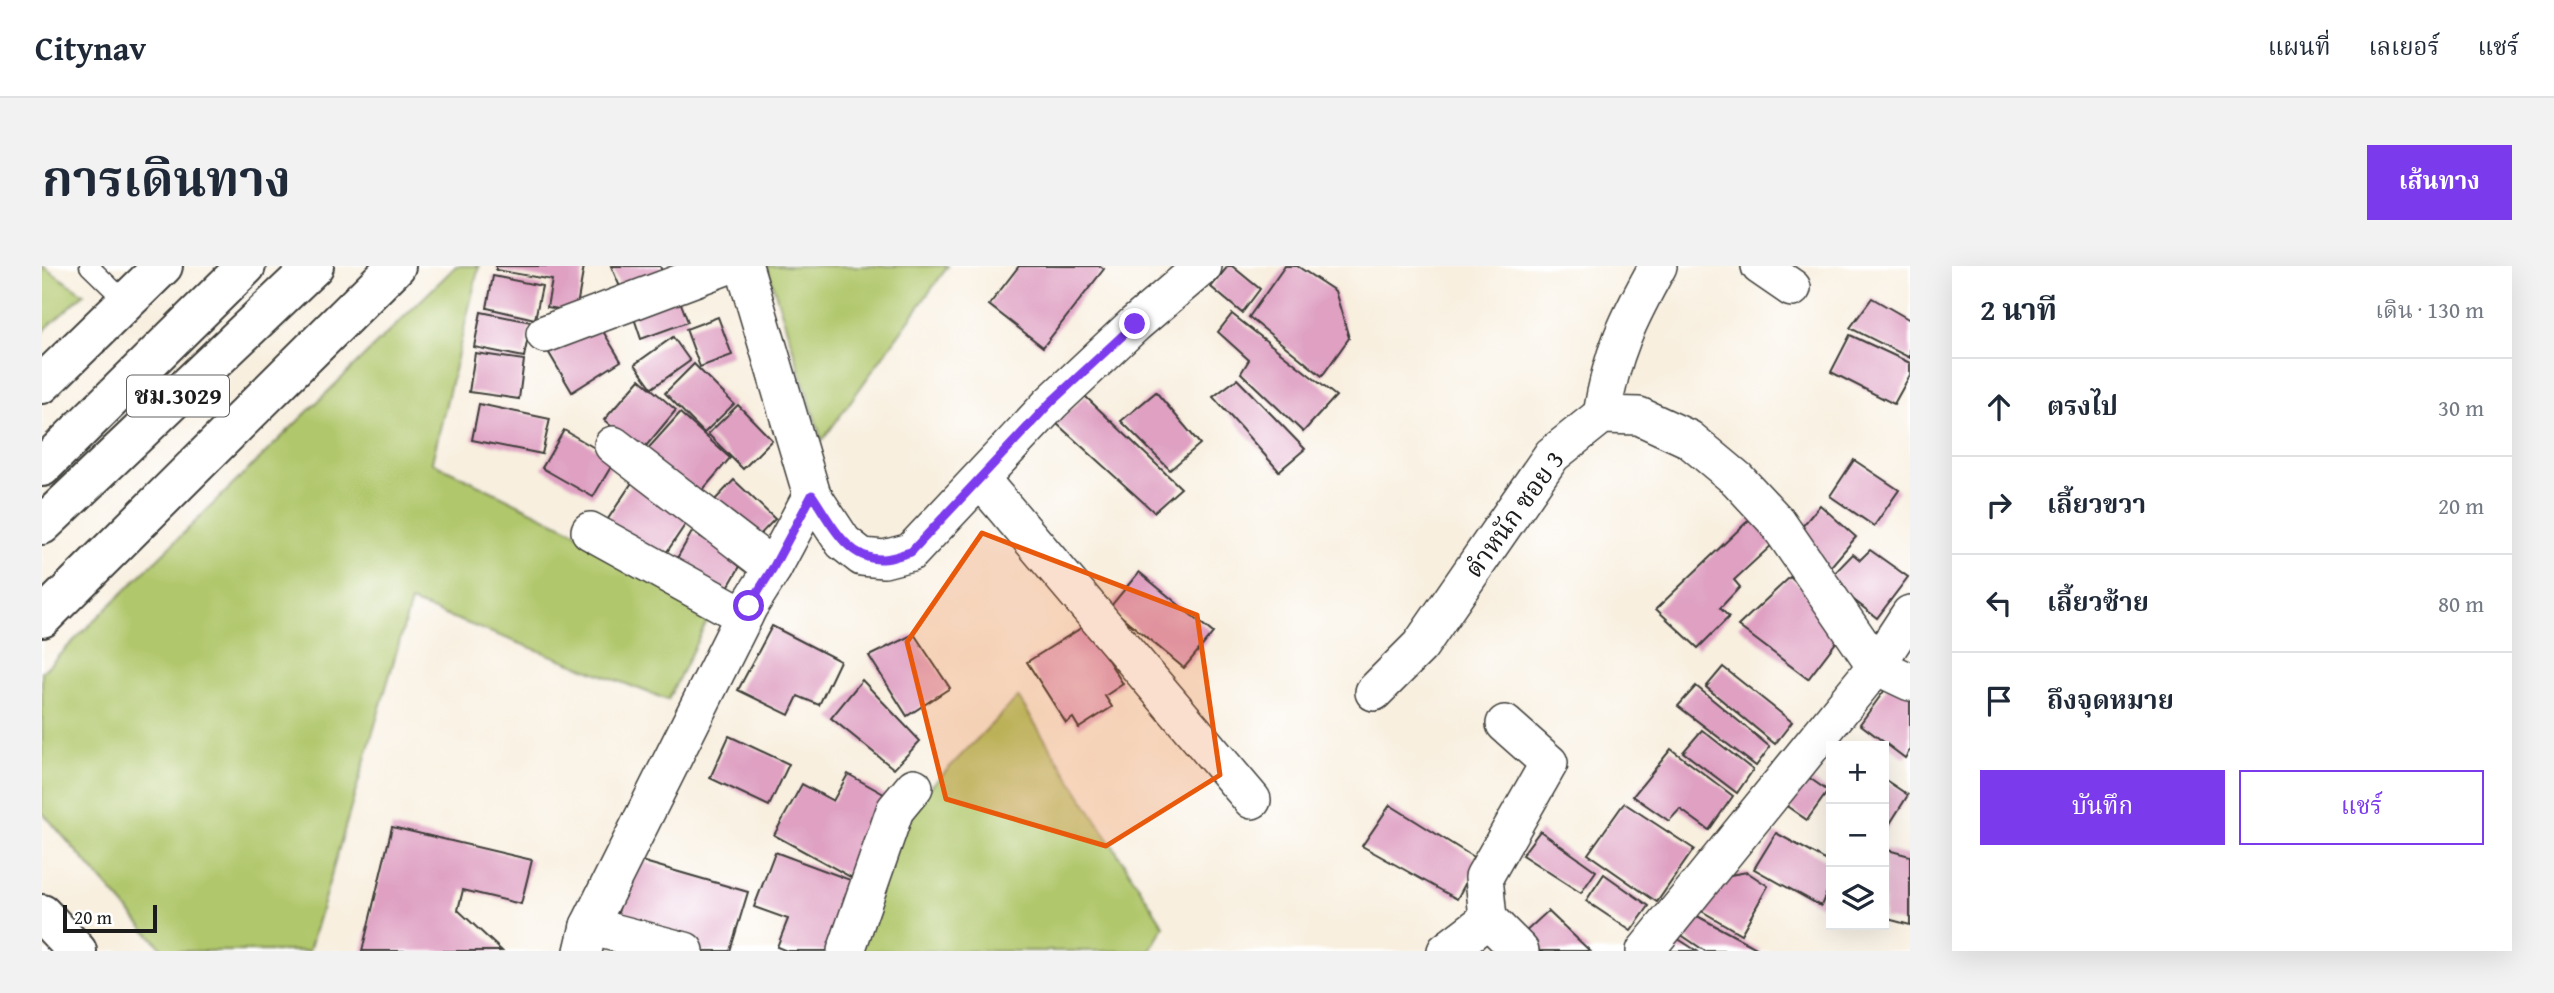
<!DOCTYPE html>
<html lang="th">
<head>
<meta charset="utf-8">
<style>
	:root { --surface:#fff; --page:#f2f2f3; --text:#1f2937; --muted:#747a83; --line:#e0e1e3; --accent:#7c3aed }
	body { margin:0; font-family:"Gentium Book Plus","Noto Serif Thai",serif; background:var(--page); color:var(--text) }
	.controls { position:absolute; right:21px; bottom:21px; display:grid; overflow:hidden; border-radius:0px; box-shadow:0 7px 28px #0002 }
	.controls button { width:63px; height:63px; display:grid; place-items:center; padding:0; border:0; border-bottom:2px solid var(--line); background:var(--surface); color:var(--text); font:35px sans-serif }
	.scale { position:absolute; left:21px; bottom:18px; width:94px; box-sizing:border-box; padding-left:7px; border:4px solid #1c1c1c; border-top:0; font-size:19px; line-height:24px; white-space:nowrap; color:#1c1c1c; -webkit-text-stroke:5px #fff; paint-order:stroke }
	.stop { position:absolute; width:21px; height:21px; margin:-16px; border:5px solid #7c3aed; border-radius:50%; background:#fff }
	.stop.end { background:#7c3aed; border-color:#fff; box-shadow:0 2px 7px #0008 }
	.list { margin:0; padding:0; list-style:none }
	h2 { display:flex; justify-content:space-between; align-items:center; height:91px; margin:0; padding:0 28px; font-size:30px }
	h2 small { font-size:23px; font-weight:400; color:var(--muted) }
	.list li { display:grid; grid-template-columns:46px 1fr auto; gap:21px; align-items:center; box-sizing:border-box; height:98px; padding:0 28px; border-top:2px solid var(--line) }
	.list b { display:block; font-size:26px; white-space:nowrap }
	.list em { font-size:23px; font-style:normal; color:var(--muted) }
	.actions { display:flex; gap:14px; padding:21px 28px }
	.actions a { flex:1; padding:16px 0; border:2px solid var(--accent); border-radius:0px; text-align:center; font-size:24px; color:var(--accent) }
	.actions .main { background:var(--accent); color:#fff }
	.icon { flex:none; width:38px; height:38px; fill:none; stroke:currentColor; stroke-width:2; stroke-linecap:round; stroke-linejoin:round }
	.map { position:relative; flex:none; width:1868px; height:685px; overflow:hidden; border-radius:0px }
	header { display:flex; align-items:center; gap:42px; box-sizing:border-box; height:98px; padding:0 35px; background:var(--surface); border-bottom:2px solid var(--line) }
	header strong { font-size:33px }
	nav { display:flex; gap:38px; margin-inline-start:auto; font-size:24px }
	.intro { display:flex; align-items:center; justify-content:space-between; box-sizing:border-box; height:168px; padding:0 42px }
	h1 { margin:0; font-size:49px }
	.button { padding:18px 32px; border-radius:0px; background:var(--accent); color:#fff; font-size:24px; font-weight:700 }
	main { display:flex; gap:42px; padding:0 42px }
	aside { flex:1; background:var(--surface); border-radius:0px; box-shadow:0 7px 28px #0002 }
	.map>svg:first-child { display:block }
	.green { fill:#b1c76c; stroke:#667244; stroke-width:2 }
	.building { fill:#dfa0c2 }
	.lines { fill:none; stroke-linecap:round; stroke-linejoin:round }
	.lane-casing { stroke:#3d3c39; stroke-width:21 }
	.street-casing { stroke:#3d3c39; stroke-width:40 }
	.primary-casing { stroke:#3d3c39; stroke-width:42 }
	.lane { stroke:#fff; stroke-width:18 }
	.street { stroke:#fff; stroke-width:37 }
	.primary { stroke:#fff; stroke-width:38 }
	.route { stroke:#7c3aed; stroke-width:9 }
	.marked { fill:#e8590c; fill-opacity:0.2; stroke:#e8590c; stroke-width:5; stroke-linejoin:round }
	.labels { text-anchor:middle; stroke-width:5; stroke-linejoin:round; paint-order:stroke }
	.shield { fill:#fff; stroke:#606060; stroke-width:2 }
	.shield-label { font-size:24px; font-weight:bold; fill:#1c1c1c }
	.street-label { font-size:26px; fill:#1c1c1c; stroke:#fff }
</style>
</head>
<body>
<header>
<strong>Citynav</strong>
<nav><a>แผนที่</a><a>เลเยอร์</a><a>แชร์</a></nav>
</header>
<div class="intro"><h1>การเดินทาง</h1><a class="button">เส้นทาง</a></div>
<main>
<div class="map">
<svg width="1868" height="685" viewBox="0 0 1868 685">
	<rect width="100%" height="100%" fill="#fff"/>
	<filter id="ink" filterUnits="userSpaceOnUse"><feTurbulence type="fractalNoise" baseFrequency=".0143" numOctaves="2"/><feDisplacementMap in="SourceGraphic" scale="14" xChannelSelector="R" yChannelSelector="G"/><feConvolveMatrix kernelMatrix="1 2 1 2 8 2 1 2 1" color-interpolation-filters="sRGB"/></filter>
	<filter id="wash" filterUnits="userSpaceOnUse"><feTurbulence type="fractalNoise" baseFrequency=".00686" numOctaves="4" result="noise"/><feDisplacementMap in="SourceGraphic" scale="28" xChannelSelector="R" yChannelSelector="G"/><feGaussianBlur stdDeviation="1.57" result="paint"/><feColorMatrix in="noise" values="0 0 0 0 0 0 0 0 0 0 0 0 0 0 0 0 0 1.4 0 .05"/><feComposite in="paint" operator="in"/></filter>
	<g filter="url(#wash)">
		<rect width="100%" height="100%" fill="#f8efdf"/>
		<g class="green">
			<polygon points="0,0 42,28 0,66"/>
			<polygon points="414,0 437,0 390,196 675,335 626,434 369,336 267,685 122,685 0,546 0,406"/>
			<polygon points="725,0 906,0 780,175"/>
			<polygon points="976,431 1122,660 1108,685 814,685 862,548"/>
		</g>
		<g id="blocks">
			<g class="building">
				<polygon points="454,0 542,0 534,46 505,41 510,14 454,4"/>
				<polygon points="569,0 618,0 625,20 584,35"/>
				<polygon points="977,0 1058,0 1062,3 1001,81 947,39"/>
				<polygon points="1186,0 1190,0 1218,23 1200,47 1169,21"/>
				<polygon points="1243,0 1255,0 1293,25 1307,72 1280,110 1207,51"/>
				<polygon points="451,10 500,20 493,53 445,42"/>
				<polygon points="635,27 646,56 599,73 589,43"/>
				<polygon points="1830,32 1868,54 1868,92 1808,62"/>
				<polygon points="439,46 489,56 482,91 432,81"/>
				<polygon points="1190,48 1294,130 1261,166 1199,107 1207,94 1176,66"/>
				<polygon points="676,51 690,89 658,101 644,63"/>
				<polygon points="556,57 579,95 530,126 507,87"/>
				<polygon points="1808,69 1868,97 1868,109 1852,138 1789,106"/>
				<polygon points="631,71 648,95 610,122 593,98"/>
				<polygon points="433,87 482,94 477,133 427,126"/>
				<polygon points="652,98 692,138 662,167 623,127"/>
				<polygon points="598,113 634,144 599,186 562,154"/>
				<polygon points="1195,113 1263,183 1237,205 1171,131"/>
				<polygon points="1114,126 1158,178 1128,204 1079,155"/>
				<polygon points="1043,130 1139,222 1112,246 1014,157"/>
				<polygon points="437,138 508,153 500,188 430,174"/>
				<polygon points="696,139 730,174 701,203 666,168"/>
				<polygon points="638,147 688,192 653,233 602,187"/>
				<polygon points="522,164 573,194 551,231 500,202"/>
				<polygon points="1812,194 1857,224 1832,260 1788,230"/>
				<polygon points="692,214 733,253 710,277 669,238"/>
				<polygon points="591,215 647,253 616,299 560,262"/>
				<polygon points="1778,239 1814,271 1785,305 1754,268"/>
				<polygon points="1710,251 1731,278 1692,314 1698,321 1678,342 1687,351 1656,382 1614,343"/>
				<polygon points="650,266 701,295 681,330 630,301"/>
				<polygon points="1828,284 1866,311 1835,352 1786,314 1811,288 1818,294"/>
				<polygon points="1097,306 1171,367 1142,402 1068,341"/>
				<polygon points="1748,311 1804,363 1766,413 1696,360"/>
				<polygon points="1044,359 1081,418 1063,430 1070,441 1037,462 1031,452 1024,457 985,396"/>
				<polygon points="730,360 798,395 777,439 756,430 747,449 696,424"/>
				<polygon points="872,368 908,422 865,450 827,390"/>
				<polygon points="1681,401 1750,456 1733,478 1664,421"/>
				<polygon points="1853,410 1868,420 1868,484 1863,492 1818,458"/>
				<polygon points="820,414 878,475 852,503 789,452"/>
				<polygon points="1654,420 1728,481 1714,500 1636,440"/>
				<polygon points="1660,464 1711,504 1695,527 1641,486"/>
				<polygon points="687,470 747,498 727,540 668,512"/>
				<polygon points="1629,483 1691,530 1667,564 1638,543 1627,555 1591,530"/>
				<polygon points="1756,504 1786,525 1765,554 1736,534"/>
				<polygon points="806,508 854,535 812,613 732,569 760,518 791,535"/>
				<polygon points="1842,513 1866,529 1842,567"/>
				<polygon points="1582,537 1652,583 1615,636 1546,588"/>
				<polygon points="1348,539 1436,594 1415,633 1320,580"/>
				<polygon points="350,561 490,594 479,638 421,624 416,644 460,685 320,685"/>
				<polygon points="1498,565 1554,605 1539,627 1480,589"/>
				<polygon points="1734,567 1789,597 1789,616 1779,640 1712,603"/>
				<polygon points="1842,583 1868,590 1868,659 1842,652"/>
				<polygon points="733,586 819,618 793,685 745,685 735,681 746,653 712,641"/>
				<polygon points="592,593 706,626 688,685 656,685 572,660"/>
				<polygon points="1705,606 1726,620 1699,668 1651,640 1671,612"/>
				<polygon points="1562,608 1607,640 1589,665 1544,635"/>
				<polygon points="1506,645 1548,685 1498,685 1480,669"/>
				<polygon points="1646,645 1720,685 1663,685 1632,664"/>
				<polygon points="1630,669 1655,685 1619,685"/>
			</g>
		</g>
	</g>
	<g filter="url(#ink)">
		<use href="#blocks" fill-opacity="0" stroke="#3d3c39" stroke-width="2"/>
		<g class="lines">
			<g class="lane-casing">
				<polyline id="lane" points="47,0 84,36"/>
			</g>
			<g class="street-casing">
				<g id="street">
					<polyline points="702,0 770,229 801,276 820,291 842,293 869,286 1009,137 1093,58 1161,0"/>
					<polyline points="1718,0 1750,22"/>
					<polyline points="503,68 684,0"/>
					<path d="M1560 149C1569 88 1587 52 1616 0"/>
					<polyline points="571,179 731,302"/>
					<polyline points="939,214 1210,534"/>
					<polyline points="548,265 702,350"/>
					<polyline points="1332,426 1378,380 1510,189 1560,149 1597,150 1647,173 1695,213 1735,256 1834,400 1868,416"/>
					<polyline points="1463,458 1507,497 1442,611 1446,653 1478,685"/>
					<polyline points="547,660 643,685"/>
					<polyline points="541,685 547,660 707,340 731,302 770,229"/>
					<polyline points="804,685 853,544 872,521"/>
					<polyline points="1404,685 1446,653"/>
					<polyline points="1603,685 1834,400 1868,348"/>
				</g>
			</g>
			<g class="primary-casing">
				<g id="primary">
					<polyline points="0,118 121,0"/>
					<polyline points="0,201 204,0"/>
					<polyline points="0,259 272,0"/>
					<polyline points="0,352 354,0"/>
					<polyline points="0,648 35,685"/>
				</g>
			</g>
			<use href="#lane" class="lane"/>
			<use href="#street" class="street"/>
			<use href="#primary" class="primary"/>
		</g>
	</g>
	<g class="lines" filter="url(#ink)">
		<path class="route" d="M707 340 731 302 770 229C788 255 805 295 841 293 850 293 860 288 869 286L1009 136 1093 58"/>
	</g>
	<path class="marked" d="M940 267 1155 349 1178 509 1064 580 904 533 865 376Z"/>
	<g class="labels">
		<rect class="shield" x="85" y="109.5" width="102" height="41" rx="5"/>
		<g class="shield-label">
			<text x="136" y="138">ชม.3029</text>
		</g>
		<g class="street-label">
			<text transform="translate(1472 248) rotate(-54)" y="9">ตำหนัก ซอย 3</text>
		</g>
	</g>
</svg>
<div class="controls">
<button>+</button>
<button>−</button>
<button><svg class="icon" aria-label="layers" viewBox="0 0 24 24"><path d="M12 4l9 5-9 5-9-5zM3 14l9 5 9-5"/></svg></button>
</div>
<div class="scale">20 m</div>
<div class="stop" style="left:707px;top:340px"></div>
<div class="stop end" style="left:1093px;top:58px"></div>
</div>
<aside>
<h2>2 นาที<small>เดิน · 130 m</small></h2>
<ul class="list">
<li><svg class="icon" aria-label="ahead" viewBox="0 0 24 24"><path d="M12 20V5M6 11l6-6 6 6"/></svg><div><b>ตรงไป</b></div><em>30 m</em></li>
<li><svg class="icon" aria-label="right" viewBox="0 0 24 24"><path d="M7 20v-9h11M14 6l5 5-5 5"/></svg><div><b>เลี้ยวขวา</b></div><em>20 m</em></li>
<li><svg class="icon" aria-label="left" viewBox="0 0 24 24"><path d="M17 20v-9H6M10 6l-5 5 5 5"/></svg><div><b>เลี้ยวซ้าย</b></div><em>80 m</em></li>
<li><svg class="icon" aria-label="arrive" viewBox="0 0 24 24"><path d="M6 21V4h12l-3 4 3 4H6"/></svg><div><b>ถึงจุดหมาย</b></div></li>
</ul>
<div class="actions"><a class="main">บันทึก</a><a>แชร์</a></div>
</aside>
</main>
</body>
</html>
